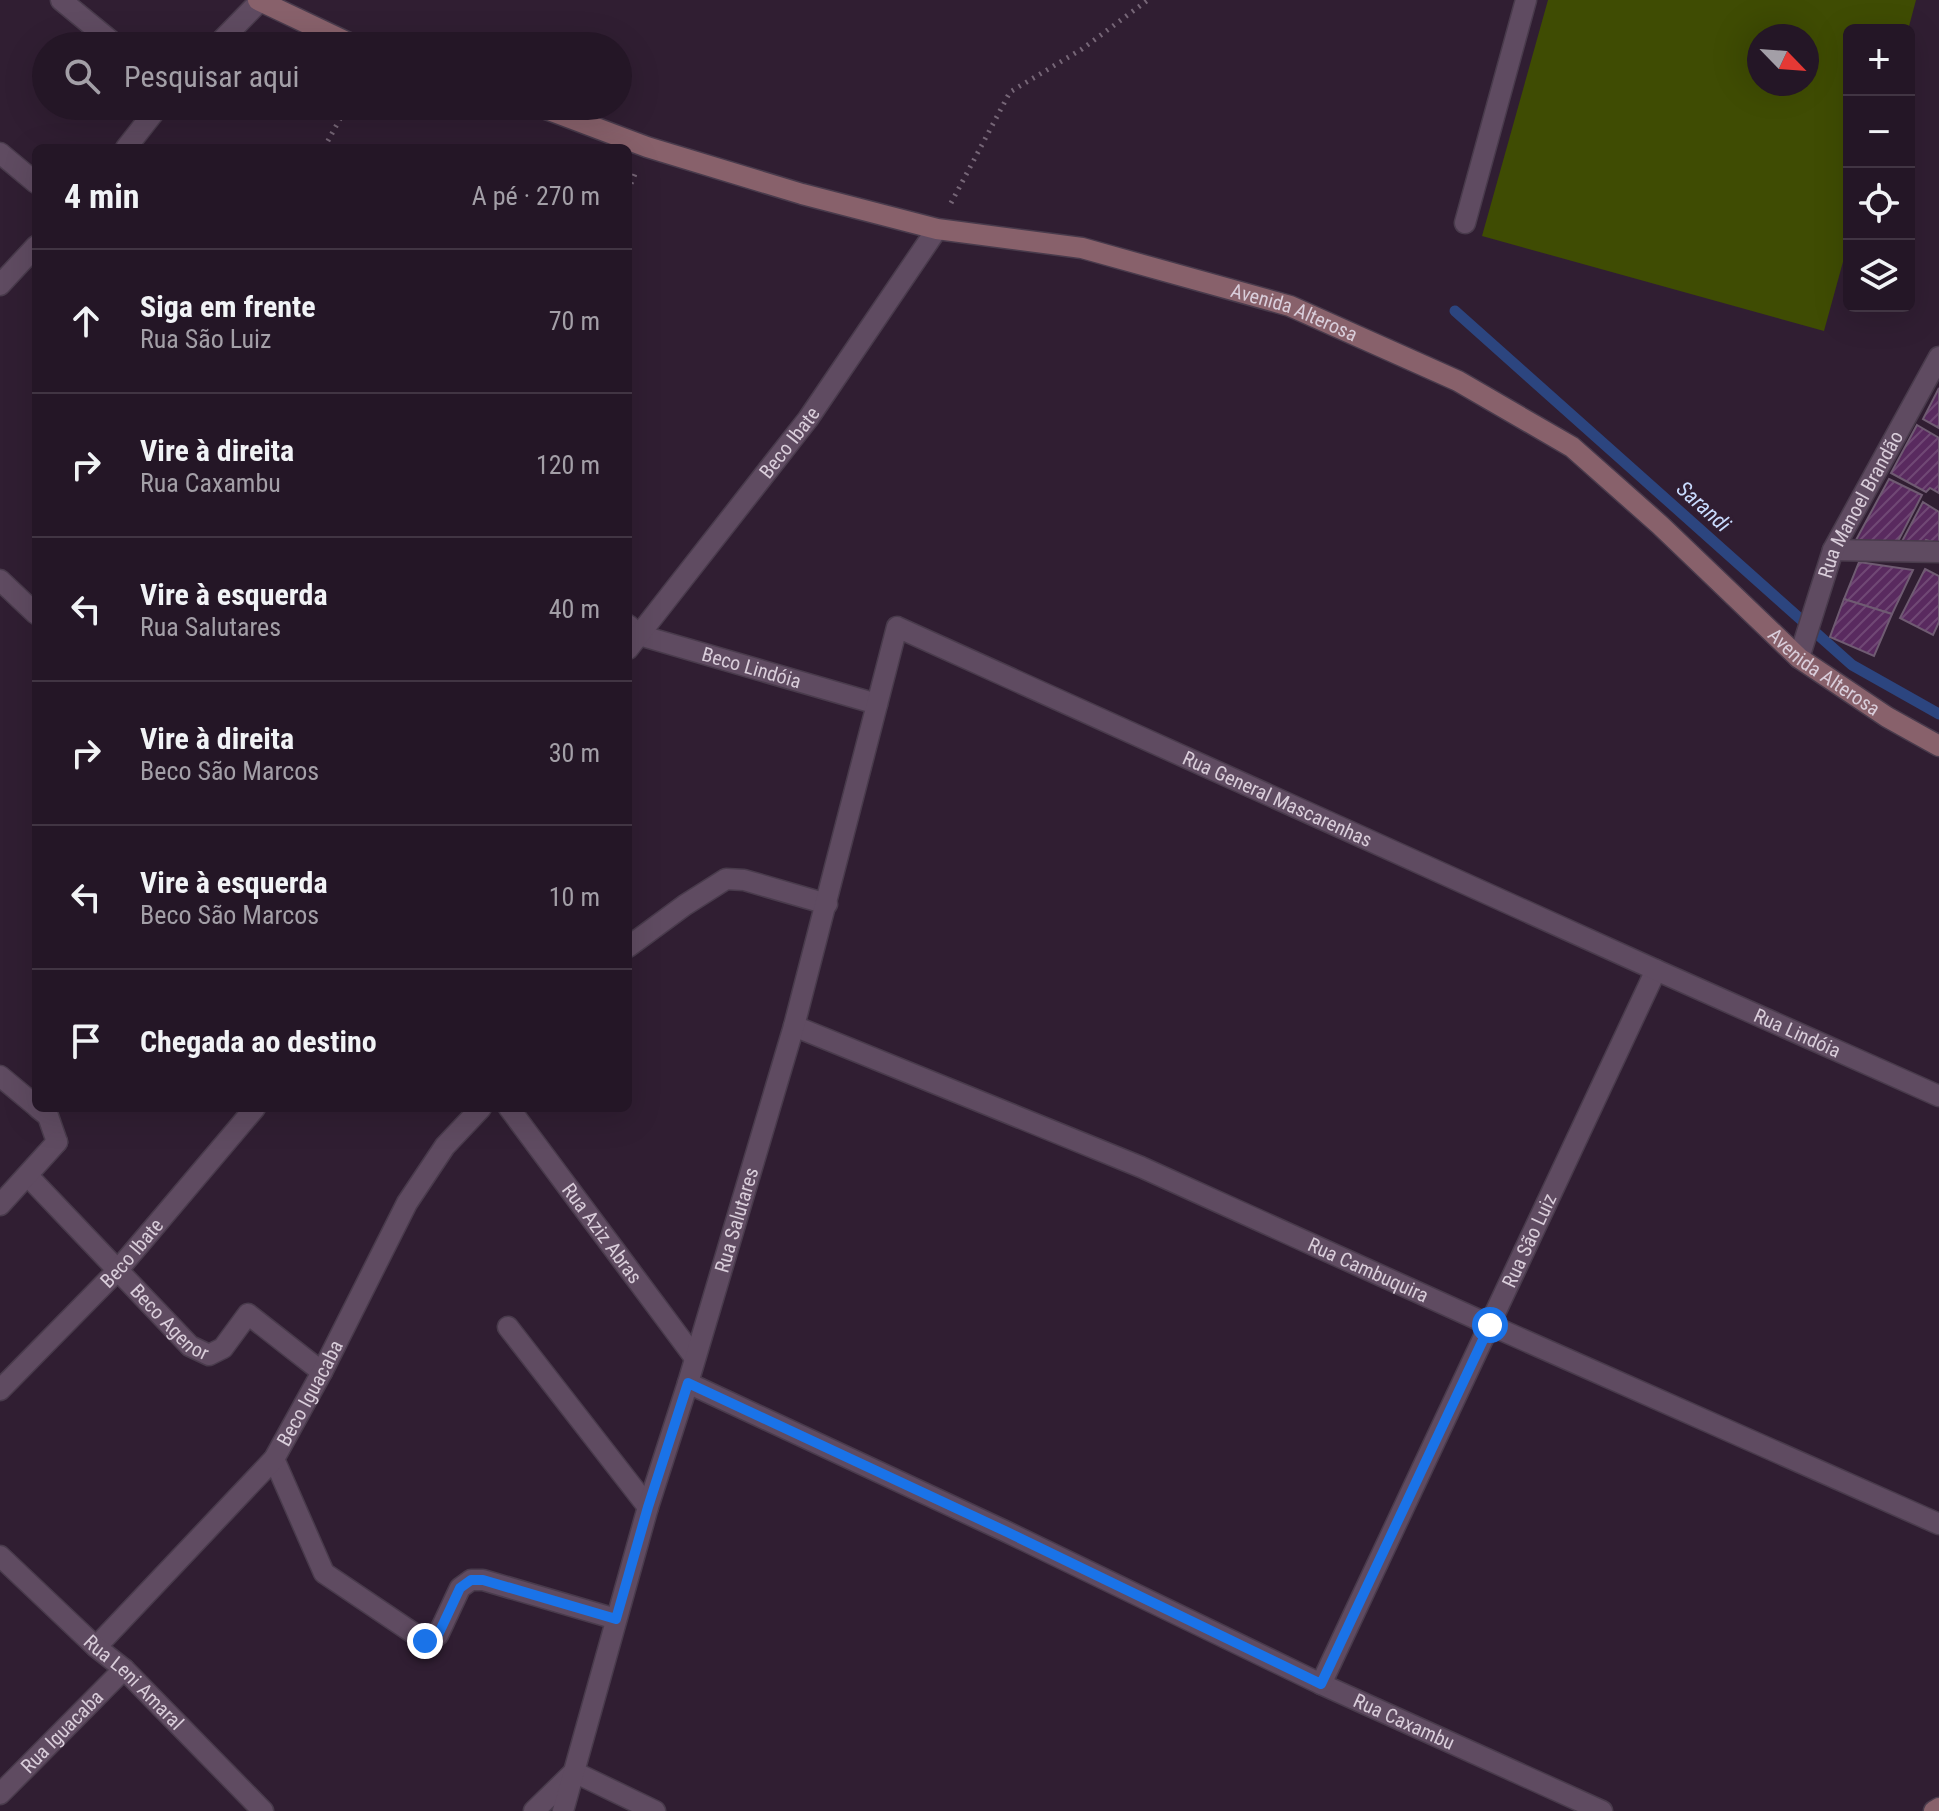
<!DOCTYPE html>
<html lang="pt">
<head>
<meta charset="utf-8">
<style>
	:root { --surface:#241626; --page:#302332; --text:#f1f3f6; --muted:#a39fa7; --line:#413543 }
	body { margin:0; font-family:"Roboto Condensed",sans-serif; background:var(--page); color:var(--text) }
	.controls { position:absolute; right:24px; top:24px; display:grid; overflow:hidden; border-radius:12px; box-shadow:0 8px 32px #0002 }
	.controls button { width:72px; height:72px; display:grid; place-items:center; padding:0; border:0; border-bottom:2px solid var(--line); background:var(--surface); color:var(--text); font:40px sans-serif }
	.compass { position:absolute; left:1747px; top:24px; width:72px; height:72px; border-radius:50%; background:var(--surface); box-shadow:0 8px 32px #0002; rotate:115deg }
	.stop { position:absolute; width:24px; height:24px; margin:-18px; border:6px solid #1a73e8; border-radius:50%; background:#fff }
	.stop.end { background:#1a73e8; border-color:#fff; box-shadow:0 2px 8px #0008 }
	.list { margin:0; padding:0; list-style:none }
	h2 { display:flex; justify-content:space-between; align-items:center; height:104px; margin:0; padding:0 32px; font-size:34px }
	h2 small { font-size:26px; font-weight:400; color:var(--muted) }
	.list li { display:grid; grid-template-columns:52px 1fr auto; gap:24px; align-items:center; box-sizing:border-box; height:144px; padding:0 32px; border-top:2px solid var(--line) }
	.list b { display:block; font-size:30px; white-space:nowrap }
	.list p { margin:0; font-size:26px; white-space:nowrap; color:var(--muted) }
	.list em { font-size:26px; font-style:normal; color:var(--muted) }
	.icon { flex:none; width:44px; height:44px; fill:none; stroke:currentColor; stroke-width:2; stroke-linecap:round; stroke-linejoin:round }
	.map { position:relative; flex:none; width:1939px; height:1811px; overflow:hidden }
	.search { position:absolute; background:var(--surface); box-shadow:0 8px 32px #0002; left:32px; top:32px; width:600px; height:88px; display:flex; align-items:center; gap:20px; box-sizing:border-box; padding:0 28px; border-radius:44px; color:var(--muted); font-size:30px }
	.panel { position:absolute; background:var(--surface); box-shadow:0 8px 32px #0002; left:32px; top:144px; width:600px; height:968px; border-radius:12px }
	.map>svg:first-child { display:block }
	.grass { fill:#3f4c03; fill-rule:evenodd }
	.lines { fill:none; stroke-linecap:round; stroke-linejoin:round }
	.stream { stroke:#2c457f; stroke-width:11 }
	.building { fill:url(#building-hatch); stroke:#6f5b72; stroke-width:2 }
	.lane-casing { stroke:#493b4c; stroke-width:23 }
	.street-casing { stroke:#493b4c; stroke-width:23 }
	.secondary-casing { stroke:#493b4c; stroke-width:23 }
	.path { stroke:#766677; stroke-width:5; stroke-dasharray:2 6; stroke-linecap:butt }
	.lane { stroke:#5f4b61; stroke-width:20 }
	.street { stroke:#5f4b61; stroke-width:20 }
	.secondary { stroke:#88616b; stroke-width:20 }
	.route { stroke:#1a73e8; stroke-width:10 }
	.labels { text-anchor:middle; stroke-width:6; stroke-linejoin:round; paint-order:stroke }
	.street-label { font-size:20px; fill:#d9cdda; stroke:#301e32 }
	.water-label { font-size:22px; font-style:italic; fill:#c9dbfe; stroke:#301e32 }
</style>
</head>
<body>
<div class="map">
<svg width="1939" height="1811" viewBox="0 0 1939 1811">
	<defs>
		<pattern id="building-hatch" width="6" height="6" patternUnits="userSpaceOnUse" patternTransform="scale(2)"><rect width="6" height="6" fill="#592a5f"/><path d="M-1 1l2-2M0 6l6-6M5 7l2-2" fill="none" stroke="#704875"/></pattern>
	</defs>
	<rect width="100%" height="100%" fill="#301e32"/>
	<path class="grass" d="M1548 0H1916L1908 30H1849V240L1824 331 1482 236ZM1759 36H1807V84H1759Z"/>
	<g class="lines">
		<polyline class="stream" points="1455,311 1852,665 1939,714"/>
	</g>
	<g class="building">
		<polygon points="1939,388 1939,428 1923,419"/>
		<polygon points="1917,425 1939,438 1939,493 1930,488 1926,492 1891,473"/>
		<polygon points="1889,479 1922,495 1895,547 1856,540"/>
		<polygon points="1923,502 1939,512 1939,544 1926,540 1920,551 1898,549"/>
		<polygon points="1859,562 1913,570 1892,614 1844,599"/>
		<polygon points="1925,569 1939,576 1939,622 1933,635 1900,618"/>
		<polygon points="1844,599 1892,614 1874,656 1830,637"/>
	</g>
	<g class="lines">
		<g class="lane-casing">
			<g id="lane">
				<polyline points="61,0 117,46"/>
				<polyline points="0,153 36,183"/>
				<polyline points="1833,550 1939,552"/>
				<path id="s1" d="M628 625 639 635 877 704"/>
				<polyline points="628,947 685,905 726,879 744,880 827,904"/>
				<polyline points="0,1076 36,1106"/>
				<polyline points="38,1108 48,1116 57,1142"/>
				<path id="s2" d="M509 1108 695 1358"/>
				<path id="s3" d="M28 1176 190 1346 209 1355 223 1348 248 1314 322 1372"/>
				<polyline points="508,1327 648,1507"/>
				<polyline points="274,1459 324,1573 425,1641 438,1635 460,1588 471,1580 483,1580 616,1619"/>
				<path id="s4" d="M96 1647 274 1459 322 1372 407 1203 445 1146 481 1108"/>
			</g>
		</g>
		<g class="street-casing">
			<g id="street">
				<polyline points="216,46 261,0"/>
				<polyline points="126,148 159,106"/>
				<polyline points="1465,223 1526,0"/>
				<polyline points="0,285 36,246"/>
				<polyline points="0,580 36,614"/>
				<path id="s5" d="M628 649 808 419 937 229"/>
				<path id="s6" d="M1799 658 1833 550 1939 357"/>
				<path id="s7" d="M794 1026 1141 1167 1490 1325 1939 1524"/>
				<polyline points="0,1205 57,1142"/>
				<path id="s8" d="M688 1383 1005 1531 1321 1684 1602 1811"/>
				<path id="s9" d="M0 1390 117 1271 255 1108"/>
				<path id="s10" d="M0 1556 96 1647 124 1669 263 1811"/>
				<path id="s11" d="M1321 1684 1656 970"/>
				<path id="s12" d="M0 1794 124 1669"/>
				<polyline points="534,1811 574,1772 655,1811"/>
				<path id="s13" d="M563 1811 648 1507 688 1383 794 1026 897 627 1656 970 1939 1096"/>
			</g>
		</g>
		<g class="secondary-casing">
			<g id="secondary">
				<polyline points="258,0 355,46"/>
				<path id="s14" d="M538 106 647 147 802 194 937 229 1082 248 1290 306 1458 381 1572 447 1660 525 1799 658 1887 717 1939 746"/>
				<polyline points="1934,1811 1939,1808"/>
			</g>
		</g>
		<g class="path">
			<polyline points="324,148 347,106"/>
			<polyline points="628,191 635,174"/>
			<polyline points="951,203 1010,92 1082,49 1148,0"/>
		</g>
		<use href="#lane" class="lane"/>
		<use href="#street" class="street"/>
		<use href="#secondary" class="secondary"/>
	</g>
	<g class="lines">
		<polyline class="route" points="425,1641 438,1635 460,1588 471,1580 483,1580 616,1619 648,1507 688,1383 1005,1531 1321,1684 1490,1325"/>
	</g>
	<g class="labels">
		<g class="street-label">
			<text dy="7" stroke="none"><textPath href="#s14" startOffset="786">Avenida Alterosa</textPath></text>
			<text dy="7" stroke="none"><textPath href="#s5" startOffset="262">Beco Ibate</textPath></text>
			<text dy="7" stroke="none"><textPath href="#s6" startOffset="166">Rua Manoel Brandão</textPath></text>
			<text dy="7" stroke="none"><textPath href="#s1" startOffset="132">Beco Lindóia</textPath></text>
			<text dy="7" stroke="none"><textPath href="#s14" startOffset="1434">Avenida Alterosa</textPath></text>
			<text dy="7" stroke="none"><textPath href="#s13" startOffset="1648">Rua General Mascarenhas</textPath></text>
			<text dy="7" stroke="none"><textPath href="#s13" startOffset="2218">Rua Lindóia</textPath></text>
			<text dy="7" stroke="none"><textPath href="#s13" startOffset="616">Rua Salutares</textPath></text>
			<text dy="7" stroke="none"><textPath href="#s2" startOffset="156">Rua Aziz Abras</textPath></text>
			<text dy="7" stroke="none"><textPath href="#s11" startOffset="490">Rua São Luiz</textPath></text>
			<text dy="7" stroke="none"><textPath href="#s9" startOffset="190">Beco Ibate</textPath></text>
			<text dy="7" stroke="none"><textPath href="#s7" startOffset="624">Rua Cambuquira</textPath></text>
			<text dy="7" stroke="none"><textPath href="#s3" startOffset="204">Beco Agenor</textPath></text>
			<text dy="7" stroke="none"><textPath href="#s4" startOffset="334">Beco Iguacaba</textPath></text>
			<text dy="7" stroke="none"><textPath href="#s10" startOffset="184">Rua Leni Amaral</textPath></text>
			<text dy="7" stroke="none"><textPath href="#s8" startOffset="792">Rua Caxambu</textPath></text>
			<text dy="7" stroke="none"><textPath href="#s12" startOffset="88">Rua Iguacaba</textPath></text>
		</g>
		<g class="water-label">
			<text transform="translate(1704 506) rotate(42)" y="8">Sarandi</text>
		</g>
	</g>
</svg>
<div class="controls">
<button>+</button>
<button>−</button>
<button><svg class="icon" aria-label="locate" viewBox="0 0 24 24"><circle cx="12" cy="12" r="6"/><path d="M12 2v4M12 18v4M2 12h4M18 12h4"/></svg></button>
<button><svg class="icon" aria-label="layers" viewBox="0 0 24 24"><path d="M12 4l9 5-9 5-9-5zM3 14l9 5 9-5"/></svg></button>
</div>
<svg class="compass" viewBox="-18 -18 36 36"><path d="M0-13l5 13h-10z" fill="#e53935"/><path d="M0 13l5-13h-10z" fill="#a39fa7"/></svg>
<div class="stop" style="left:1490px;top:1325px"></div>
<div class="stop end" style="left:425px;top:1641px"></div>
<div class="search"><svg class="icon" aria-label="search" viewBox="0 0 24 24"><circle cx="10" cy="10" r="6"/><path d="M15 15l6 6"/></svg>Pesquisar aqui</div>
<section class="panel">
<h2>4 min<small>A pé · 270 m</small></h2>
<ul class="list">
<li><svg class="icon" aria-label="ahead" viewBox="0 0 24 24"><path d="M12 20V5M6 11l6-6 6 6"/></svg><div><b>Siga em frente</b><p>Rua São Luiz</p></div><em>70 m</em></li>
<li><svg class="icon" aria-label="right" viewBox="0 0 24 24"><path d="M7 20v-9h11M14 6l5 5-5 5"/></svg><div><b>Vire à direita</b><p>Rua Caxambu</p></div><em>120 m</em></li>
<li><svg class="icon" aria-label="left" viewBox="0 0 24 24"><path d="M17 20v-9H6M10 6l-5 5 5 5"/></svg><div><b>Vire à esquerda</b><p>Rua Salutares</p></div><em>40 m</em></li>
<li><svg class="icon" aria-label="right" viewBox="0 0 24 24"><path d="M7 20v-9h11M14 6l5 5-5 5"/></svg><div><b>Vire à direita</b><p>Beco São Marcos</p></div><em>30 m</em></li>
<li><svg class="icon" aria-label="left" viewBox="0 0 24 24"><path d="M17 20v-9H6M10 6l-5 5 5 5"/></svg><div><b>Vire à esquerda</b><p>Beco São Marcos</p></div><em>10 m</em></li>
<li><svg class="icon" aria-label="arrive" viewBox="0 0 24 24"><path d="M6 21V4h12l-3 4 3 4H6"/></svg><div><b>Chegada ao destino</b></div></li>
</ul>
</section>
</div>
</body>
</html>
